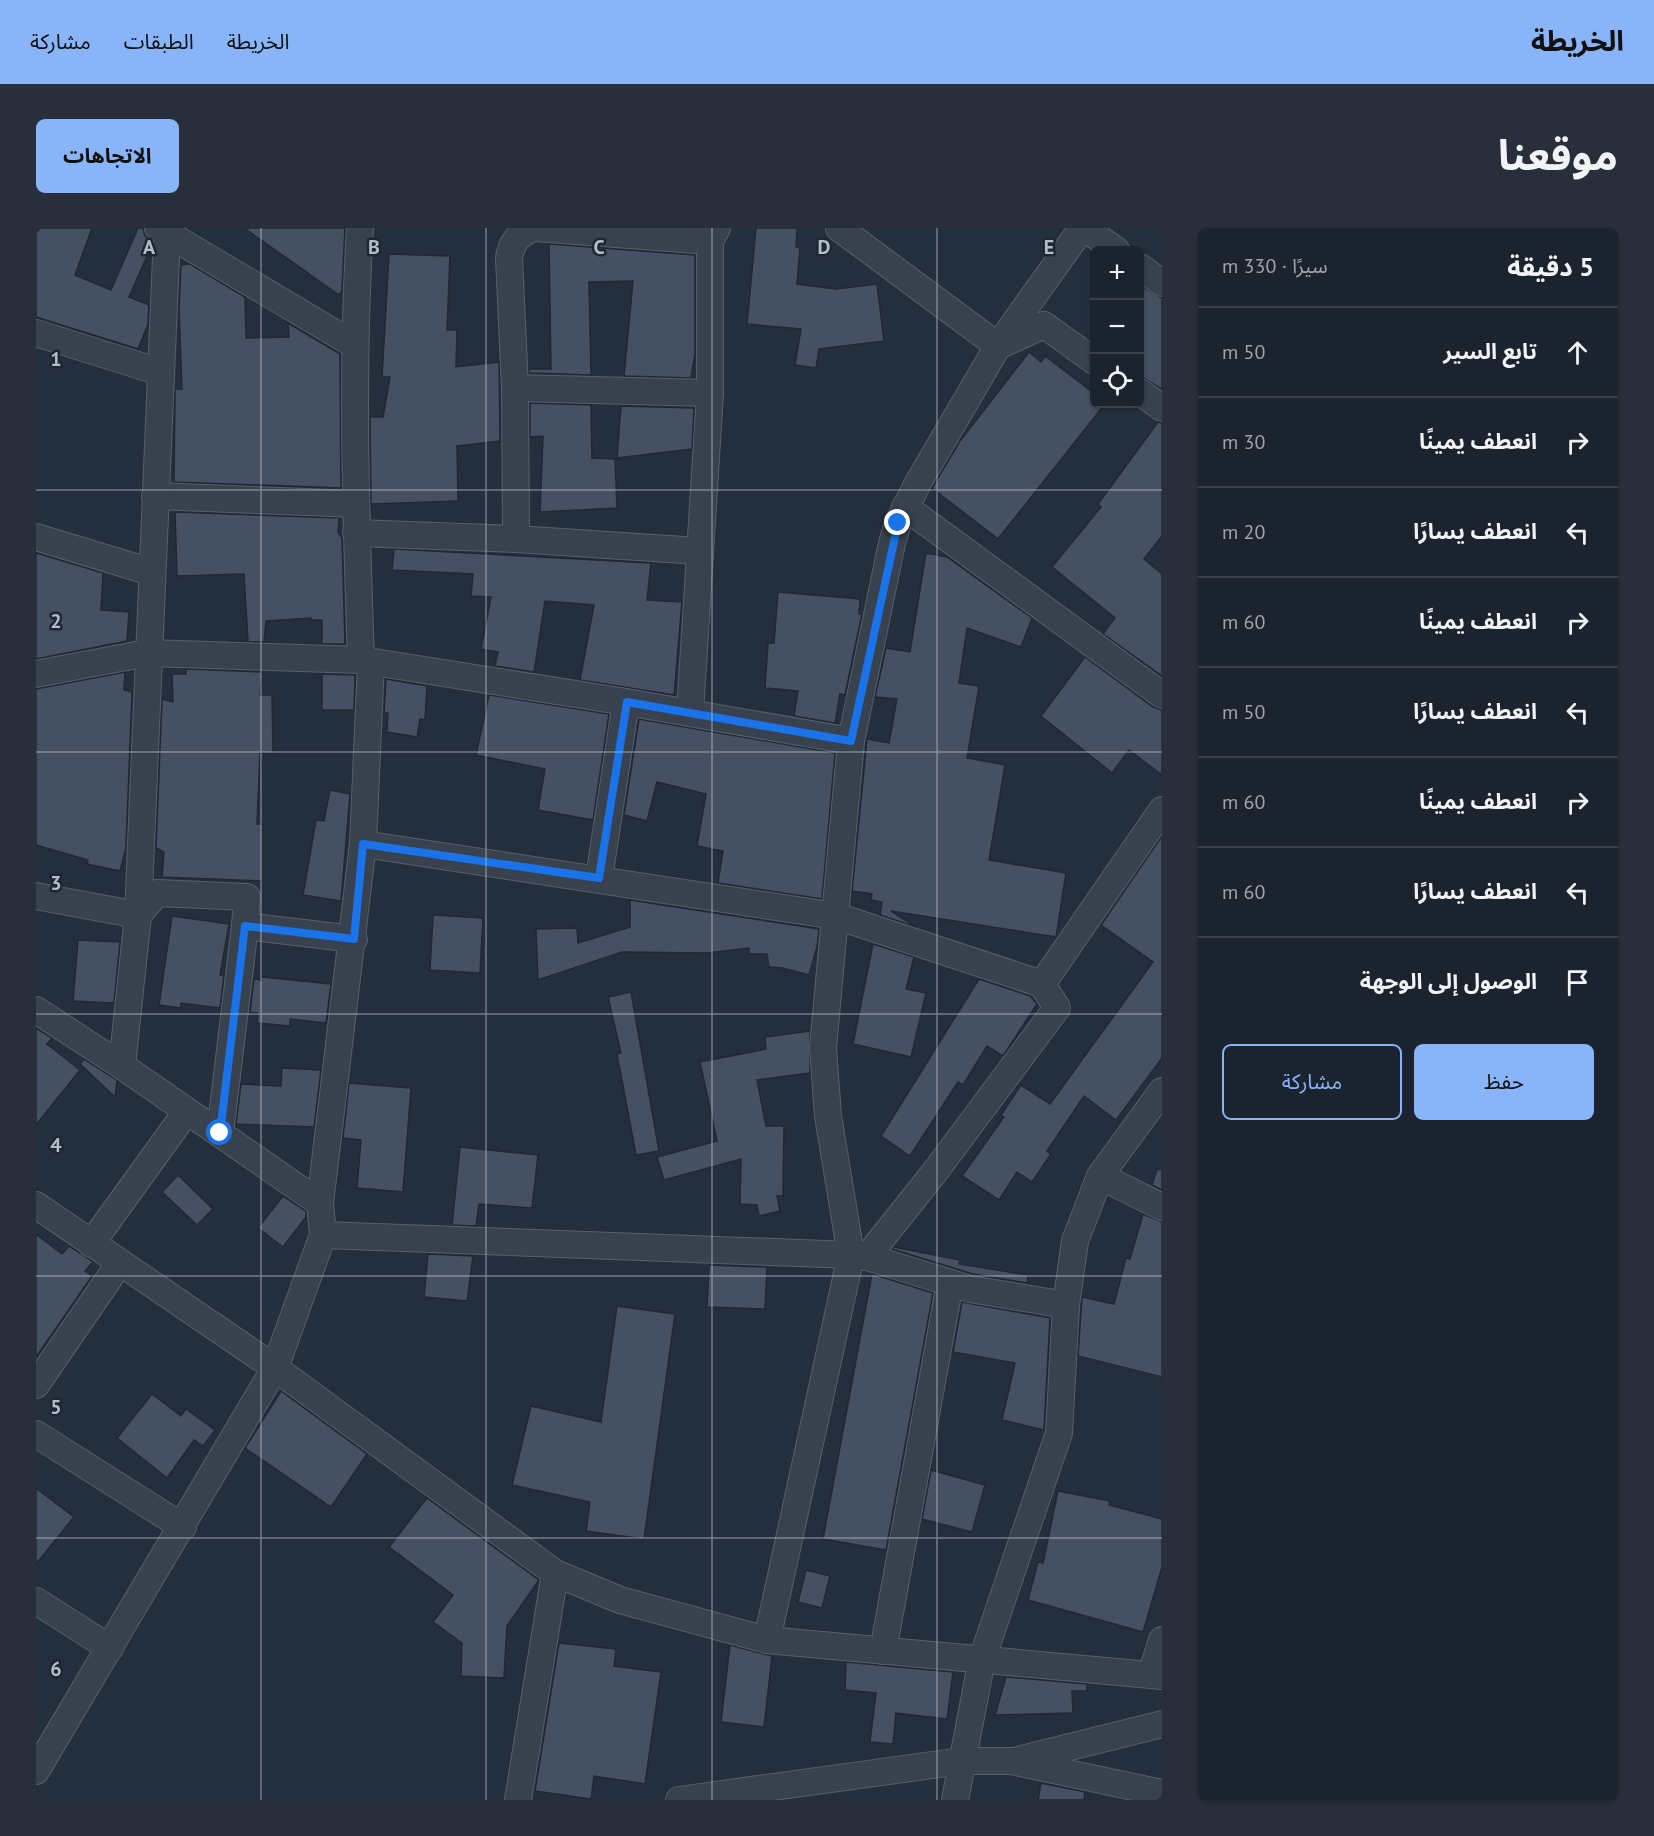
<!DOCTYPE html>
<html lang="ar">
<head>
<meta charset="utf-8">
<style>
	:root { --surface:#1b232e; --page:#282f3a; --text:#f1f3f6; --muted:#a0a4aa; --line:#39404a; --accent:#8ab4f8 }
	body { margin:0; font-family:"PT Sans","Noto Sans Arabic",sans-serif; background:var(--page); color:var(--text); direction:rtl }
	.controls { position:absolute; right:18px; top:18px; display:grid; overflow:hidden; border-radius:9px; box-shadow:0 2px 4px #0004 }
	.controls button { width:54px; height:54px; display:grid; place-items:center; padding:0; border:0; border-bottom:2px solid var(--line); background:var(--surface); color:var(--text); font:30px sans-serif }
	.stop { position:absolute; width:18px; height:18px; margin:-14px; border:4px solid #1a73e8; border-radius:50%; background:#fff }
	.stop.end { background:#1a73e8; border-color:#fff; box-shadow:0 2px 6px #0008 }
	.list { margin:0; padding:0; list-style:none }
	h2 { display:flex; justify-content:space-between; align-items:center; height:78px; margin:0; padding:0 24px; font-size:26px }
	h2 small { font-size:20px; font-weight:400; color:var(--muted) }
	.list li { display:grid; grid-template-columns:39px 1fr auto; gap:18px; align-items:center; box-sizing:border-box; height:90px; padding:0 24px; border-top:2px solid var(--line) }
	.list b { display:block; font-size:22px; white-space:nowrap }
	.list em { font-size:20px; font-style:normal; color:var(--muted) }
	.actions { display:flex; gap:12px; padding:18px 24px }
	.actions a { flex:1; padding:14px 0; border:2px solid var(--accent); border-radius:9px; text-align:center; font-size:21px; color:var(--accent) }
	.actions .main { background:var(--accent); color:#111 }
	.icon { flex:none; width:33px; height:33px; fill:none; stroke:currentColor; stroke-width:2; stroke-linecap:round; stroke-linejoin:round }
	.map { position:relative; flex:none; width:1126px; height:1572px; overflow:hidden; direction:ltr; border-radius:9px }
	header { display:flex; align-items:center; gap:36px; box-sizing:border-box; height:84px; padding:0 30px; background:var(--accent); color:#111 }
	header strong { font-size:28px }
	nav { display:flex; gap:33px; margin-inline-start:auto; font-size:21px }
	.intro { display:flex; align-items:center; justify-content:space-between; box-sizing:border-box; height:144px; padding:0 36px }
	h1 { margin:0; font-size:42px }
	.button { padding:15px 27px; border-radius:9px; background:var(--accent); color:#111; font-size:21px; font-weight:700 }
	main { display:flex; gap:36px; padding:0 36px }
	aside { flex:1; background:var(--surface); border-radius:9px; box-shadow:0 2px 4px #0004 }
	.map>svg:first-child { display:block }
	.building { fill:#455162; stroke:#1f2835; stroke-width:1.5 }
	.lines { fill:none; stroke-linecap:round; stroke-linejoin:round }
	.minor-casing { stroke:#565f6c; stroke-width:28 }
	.minor { stroke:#38414e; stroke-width:26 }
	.route { stroke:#1a73e8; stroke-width:8 }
	.grid { fill:none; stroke:#b4bcc9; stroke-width:1.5; stroke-opacity:0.55 }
	.grid-label { font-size:20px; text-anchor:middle; font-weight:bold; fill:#b4bcc9; stroke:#1d2633; stroke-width:5; stroke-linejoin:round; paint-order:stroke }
</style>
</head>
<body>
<header>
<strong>الخريطة</strong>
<nav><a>الخريطة</a><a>الطبقات</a><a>مشاركة</a></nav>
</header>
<div class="intro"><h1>موقعنا</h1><a class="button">الاتجاهات</a></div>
<main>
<aside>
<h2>5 دقيقة<small>سيرًا · 330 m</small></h2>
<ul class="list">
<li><svg class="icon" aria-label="ahead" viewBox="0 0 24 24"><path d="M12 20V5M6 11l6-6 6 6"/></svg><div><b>تابع السير</b></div><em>50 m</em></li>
<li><svg class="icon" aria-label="right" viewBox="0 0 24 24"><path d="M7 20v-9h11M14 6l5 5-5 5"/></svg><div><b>انعطف يمينًا</b></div><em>30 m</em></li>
<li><svg class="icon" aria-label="left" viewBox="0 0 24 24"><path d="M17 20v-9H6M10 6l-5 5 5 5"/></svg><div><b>انعطف يسارًا</b></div><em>20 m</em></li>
<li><svg class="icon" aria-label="right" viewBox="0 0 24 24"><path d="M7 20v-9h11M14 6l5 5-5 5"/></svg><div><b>انعطف يمينًا</b></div><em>60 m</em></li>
<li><svg class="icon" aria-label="left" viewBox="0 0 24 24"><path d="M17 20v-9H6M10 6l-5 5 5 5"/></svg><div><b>انعطف يسارًا</b></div><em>50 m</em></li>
<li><svg class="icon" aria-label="right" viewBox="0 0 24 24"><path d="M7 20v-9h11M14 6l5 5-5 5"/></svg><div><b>انعطف يمينًا</b></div><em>60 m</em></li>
<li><svg class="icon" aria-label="left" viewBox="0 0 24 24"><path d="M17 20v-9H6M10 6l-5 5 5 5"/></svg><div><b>انعطف يسارًا</b></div><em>60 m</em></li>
<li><svg class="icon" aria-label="arrive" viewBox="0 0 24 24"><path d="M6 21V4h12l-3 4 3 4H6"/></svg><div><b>الوصول إلى الوجهة</b></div></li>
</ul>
<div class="actions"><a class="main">حفظ</a><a>مشاركة</a></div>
</aside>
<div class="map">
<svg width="1126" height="1572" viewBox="0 0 1126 1572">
	<rect width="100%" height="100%" fill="#242f3e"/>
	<g class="building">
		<polygon points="0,0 56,0 39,47 75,62 102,0 107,0 109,8 116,14 115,19 93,69 113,77 112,96 102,121 0,89"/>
		<polygon points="208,0 309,0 306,63 303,67"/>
		<polygon points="720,0 761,0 760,19 764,20 761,56 800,61 841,56 848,113 783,121 780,140 759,137 765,101 711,96"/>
		<polygon points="513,16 659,27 659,126 655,150 588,148 597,53 553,54 555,147 493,145 493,141 515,141"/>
		<polygon points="353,26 414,28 411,102 421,102 420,139 463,134 464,213 421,218 422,273 335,276 334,189 347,189 354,149 346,149"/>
		<polygon points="154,36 209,69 210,110 253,109 252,95 304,126 305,260 138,254 139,161 146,161 143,81 145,37"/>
		<polygon points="1104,57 1126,70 1126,161 1104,148"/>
		<polygon points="993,124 1005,134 1009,128 1059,166 1059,176 1069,176 962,311 896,260 924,213"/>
		<polygon points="494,175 555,177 556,230 579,231 581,280 504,284 507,208 494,209"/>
		<polygon points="585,178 658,180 656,221 581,230"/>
		<polygon points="1122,194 1126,195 1126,308 1108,331 1126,346 1126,448 1067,406 1079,390 1016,339 1065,279 1062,276"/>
		<polygon points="139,284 303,290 302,304 306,310 309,416 286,416 286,392 275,392 275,390 230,393 228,414 193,413 212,413 208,346 141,348"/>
		<polygon points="358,321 615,335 611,372 646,374 638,467 544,452 558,377 509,373 498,444 459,438 462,424 445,421 455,369 435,368 437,346 356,342"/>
		<polygon points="0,325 67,345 65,382 93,384 91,413 0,431"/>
		<polygon points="890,325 911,329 996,390 985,419 931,400 923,455 943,458 931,530 969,537 953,632 1030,645 1020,709 855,683 880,699 844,687 846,674 835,672 836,666 816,663 831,511 853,515 861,471 839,469 850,420 874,424"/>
		<polygon points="742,364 824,371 823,386 826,386 809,467 804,466 799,495 758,488 762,463 729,460 732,415 738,415"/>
		<polygon points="1049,429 1117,479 1126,482 1126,547 1093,522 1076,545 1005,488"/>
		<polygon points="150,441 226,444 224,467 236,467 237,525 224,525 221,596 226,596 226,653 126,649 128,624 120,620 126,471 137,474 136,446 150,446"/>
		<polygon points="89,444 88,462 96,464 90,620 84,643 51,636 52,632 0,617 0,461"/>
		<polygon points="286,446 319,447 318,482 286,482"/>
		<polygon points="350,451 391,458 389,492 384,491 381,509 351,504 352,485 348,485"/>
		<polygon points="453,467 573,486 557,592 502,582 509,541 440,527"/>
		<polygon points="603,491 799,525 786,671 682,655 687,623 661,618 670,566 621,554 611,593 588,587"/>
		<polygon points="294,562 314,566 305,673 267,667 280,592 288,593"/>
		<polygon points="1126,608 1126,830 1080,892 1048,868 1011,923 1015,926 996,954 981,944 963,972 926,948 968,889 965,887 985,857 1014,876 1117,734 1065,697"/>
		<polygon points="594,672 783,701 781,719 773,747 747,740 733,739 731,726 713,726 713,720 671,725 586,724 502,752 500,701 541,700 542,715 594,699"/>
		<polygon points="397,687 447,690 444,745 394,742"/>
		<polygon points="136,688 193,696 184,747 188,747 184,780 145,775 145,780 123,777"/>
		<polygon points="42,712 84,714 78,775 37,773"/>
		<polygon points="837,716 878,729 870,761 890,765 875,829 817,816"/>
		<polygon points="226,749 295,756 290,795 254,791 254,798 221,795 222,785 214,784 218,751 225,752"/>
		<polygon points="943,751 994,768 1001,776 967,828 951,818 927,857 922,854 874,928 845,908"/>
		<polygon points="595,764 623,923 600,927 581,826 585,825 572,769"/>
		<polygon points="0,800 16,810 11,816 44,842 0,897"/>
		<polygon points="774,803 774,845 721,852 730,898 748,898 747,968 741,968 744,983 723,988 721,977 704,976 705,931 628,952 621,929 681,913 664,834 730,821 729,809"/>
		<polygon points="48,831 81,852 79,869 44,836"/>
		<polygon points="246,840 285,842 278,899 200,896 205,856 245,858"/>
		<polygon points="313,855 375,860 367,964 321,960 325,912 307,910"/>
		<polygon points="424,919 502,927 496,980 443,976 440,998 416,997"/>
		<polygon points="1121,941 1126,942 1126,962 1116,957"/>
		<polygon points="142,947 177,981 161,997 126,964"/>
		<polygon points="247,968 270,983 270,989 247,1019 222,1000"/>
		<polygon points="1107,986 1126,994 1126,1149 1042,1128 1046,1069 1078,1076 1090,1030 1094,1031"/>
		<polygon points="0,1006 26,1026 33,1018 57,1034 49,1043 56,1048 0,1129"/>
		<polygon points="858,1019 924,1032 923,1036 992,1047 991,1055 937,1046 856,1021"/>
		<polygon points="392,1026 437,1028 431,1073 388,1069"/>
		<polygon points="673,1037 731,1039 729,1081 671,1079"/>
		<polygon points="836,1046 897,1065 850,1322 787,1311"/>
		<polygon points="926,1074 1014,1090 1008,1202 966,1192 979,1135 917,1124"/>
		<polygon points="581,1078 639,1086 608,1311 550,1303 554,1274 476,1257 495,1178 565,1194"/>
		<polygon points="245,1163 331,1226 295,1279 209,1220"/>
		<polygon points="116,1166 145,1188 150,1181 179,1202 167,1218 158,1212 131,1250 81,1210"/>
		<polygon points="895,1242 949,1257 936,1304 886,1291"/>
		<polygon points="0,1260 38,1289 0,1336"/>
		<polygon points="1022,1263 1074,1273 1073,1277 1126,1291 1126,1339 1107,1404 992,1372 1002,1334 1007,1335"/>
		<polygon points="391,1270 503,1352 471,1398 468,1450 425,1448 426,1415 397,1394 417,1367 353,1319"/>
		<polygon points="770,1342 794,1348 786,1380 762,1374"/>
		<polygon points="523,1415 580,1421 578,1438 625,1444 609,1556 558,1548 555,1571 499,1563"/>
		<polygon points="694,1417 736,1428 728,1499 685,1494"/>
		<polygon points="810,1434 917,1444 911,1491 860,1485 857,1516 834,1514 840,1465 809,1462"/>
		<polygon points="970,1449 1051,1456 1051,1463 1036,1463 1037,1485 959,1487"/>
		<polygon points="1005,1555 1049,1564 1048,1572 1002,1572"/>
	</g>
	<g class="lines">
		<g class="minor-casing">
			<g id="minor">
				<polyline points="122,0 319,117"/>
				<path d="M324 0C315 144 320 288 325 432"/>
				<polyline points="803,0 962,118 1008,97 1058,133"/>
				<polyline points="1048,0 1080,22"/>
				<polyline points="1104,39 1126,55"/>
				<polyline points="0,105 124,144"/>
				<polyline points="479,160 674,165"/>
				<polyline points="1104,164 1126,180"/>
				<polyline points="119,268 320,276"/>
				<polyline points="869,279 1126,467"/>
				<polyline points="320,305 480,311 663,323"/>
				<polyline points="0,309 115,344"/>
				<path d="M480 311 479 160 473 30C475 15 483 4 499 0L674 13"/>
				<polyline points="0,446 111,425 325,432 590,474 815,513"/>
				<polyline points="654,485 674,165 674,13 681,0"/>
				<polyline points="327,616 800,688 1006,756"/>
				<polyline points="563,650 590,474"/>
				<polyline points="0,668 102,687 121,665 211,669 209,698 318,711"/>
				<polyline points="0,782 86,838 284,975"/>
				<polyline points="86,838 102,687 131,6"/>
				<polyline points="184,905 209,698"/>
				<polyline points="1064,948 1126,979"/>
				<polyline points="0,977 239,1140 519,1345 584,1372 731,1412 1126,1448"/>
				<polyline points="287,1007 815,1027 731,1412"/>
				<polyline points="55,1016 151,883"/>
				<polyline points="831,1029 898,945 1021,780 1006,756 1126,582"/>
				<polyline points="1030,1077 934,1061 831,1029 815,1027 792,888 787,820 815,513 856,315 862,295 883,253 962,118 1046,0"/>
				<polyline points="0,1157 83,1036"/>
				<polyline points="0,1206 147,1299"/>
				<polyline points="0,1373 74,1420"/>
				<polyline points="847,1423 914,1055"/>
				<polyline points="1115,1447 1126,1412"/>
				<polyline points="982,1532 1126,1496"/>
				<polyline points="0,1543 239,1140 287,1007 284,975 327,616 335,433"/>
				<polyline points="482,1572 519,1345"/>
				<polyline points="643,1572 925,1533 975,1533 1126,1565"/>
				<polyline points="919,1572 946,1431 1023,1205 1030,1077 1039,1013 1064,948 1126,863"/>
			</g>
		</g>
		<use href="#minor" class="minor"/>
	</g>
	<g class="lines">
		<polyline class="route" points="184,905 209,698 318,711 327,616 563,650 591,474 815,513 862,295"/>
	</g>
	<path class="grid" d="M225 0V1572M450 0V1572M676 0V1572M901 0V1572M0 262H1126M0 524H1126M0 786H1126M0 1048H1126M0 1310H1126"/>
	<g class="grid-label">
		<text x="113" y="26">A</text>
		<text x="338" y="26">B</text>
		<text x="563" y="26">C</text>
		<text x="788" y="26">D</text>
		<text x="1013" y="26">E</text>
		<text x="20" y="138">1</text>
		<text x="20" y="400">2</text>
		<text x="20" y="662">3</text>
		<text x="20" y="924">4</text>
		<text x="20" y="1186">5</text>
		<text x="20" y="1448">6</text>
	</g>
</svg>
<div class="controls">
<button>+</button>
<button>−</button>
<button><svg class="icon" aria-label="locate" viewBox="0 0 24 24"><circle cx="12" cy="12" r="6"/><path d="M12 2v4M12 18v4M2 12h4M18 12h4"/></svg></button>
</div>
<div class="stop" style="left:184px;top:905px"></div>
<div class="stop end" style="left:862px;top:295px"></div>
</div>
</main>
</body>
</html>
